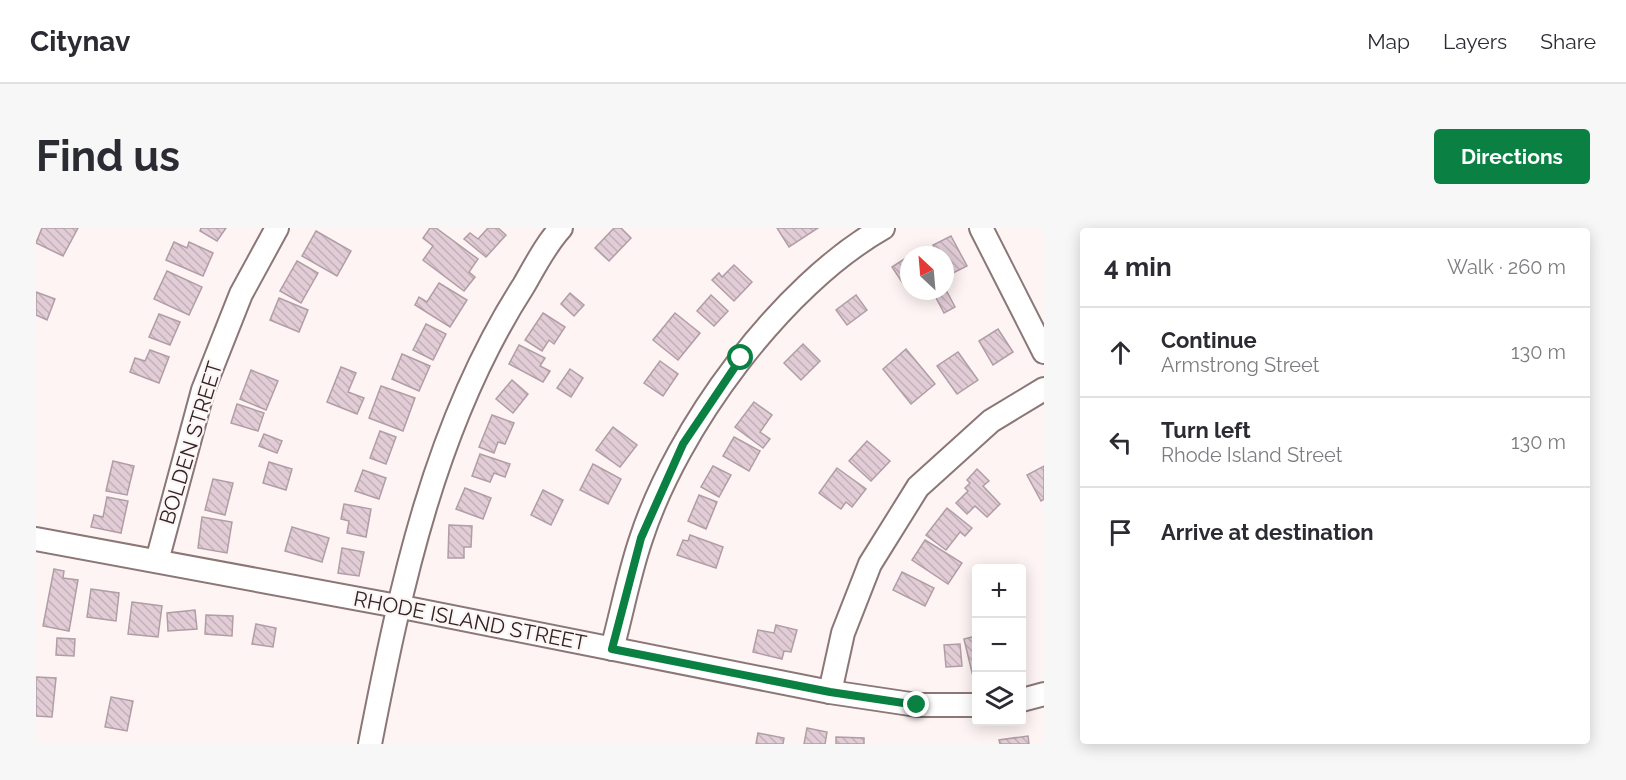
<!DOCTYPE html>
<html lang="en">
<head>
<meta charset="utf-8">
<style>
	:root { --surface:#fff; --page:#f7f7f7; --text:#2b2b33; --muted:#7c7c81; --line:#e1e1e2; --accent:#0b8043 }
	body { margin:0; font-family:Raleway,sans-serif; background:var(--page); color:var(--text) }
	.controls { position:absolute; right:18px; bottom:18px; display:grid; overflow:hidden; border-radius:6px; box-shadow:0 3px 15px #0003 }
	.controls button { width:54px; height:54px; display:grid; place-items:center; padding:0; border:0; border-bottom:2px solid var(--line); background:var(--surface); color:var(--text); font:30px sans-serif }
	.compass { position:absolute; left:864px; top:18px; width:54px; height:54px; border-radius:50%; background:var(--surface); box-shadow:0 3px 15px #0003; rotate:334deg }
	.stop { position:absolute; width:18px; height:18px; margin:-14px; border:4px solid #0b8043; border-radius:50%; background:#fff }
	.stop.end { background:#0b8043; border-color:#fff; box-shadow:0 2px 6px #0008 }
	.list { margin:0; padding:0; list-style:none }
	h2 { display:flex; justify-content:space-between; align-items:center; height:78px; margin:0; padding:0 24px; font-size:26px }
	h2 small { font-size:20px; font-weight:400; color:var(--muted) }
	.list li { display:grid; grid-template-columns:39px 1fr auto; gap:18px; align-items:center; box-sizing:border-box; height:90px; padding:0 24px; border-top:2px solid var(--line) }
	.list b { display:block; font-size:22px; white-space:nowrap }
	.list p { margin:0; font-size:20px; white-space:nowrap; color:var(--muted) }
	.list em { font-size:20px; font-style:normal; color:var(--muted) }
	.icon { flex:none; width:33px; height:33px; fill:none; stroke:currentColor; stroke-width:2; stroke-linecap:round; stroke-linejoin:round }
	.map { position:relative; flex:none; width:1008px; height:516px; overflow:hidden; border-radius:6px }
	header { display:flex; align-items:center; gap:36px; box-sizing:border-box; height:84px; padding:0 30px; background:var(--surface); border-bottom:2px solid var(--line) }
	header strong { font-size:28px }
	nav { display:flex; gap:33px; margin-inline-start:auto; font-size:21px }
	.intro { display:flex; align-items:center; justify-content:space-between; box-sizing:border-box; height:144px; padding:0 36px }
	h1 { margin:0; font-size:42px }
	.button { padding:15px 27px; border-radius:6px; background:var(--accent); color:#fff; font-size:21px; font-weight:700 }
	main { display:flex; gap:36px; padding:0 36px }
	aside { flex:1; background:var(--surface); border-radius:6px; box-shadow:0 3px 15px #0003 }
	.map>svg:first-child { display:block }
	.building { fill:url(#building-back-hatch); stroke:#b19da5; stroke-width:1.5 }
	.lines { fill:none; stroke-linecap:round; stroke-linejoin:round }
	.minor-casing { stroke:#8c7777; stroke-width:26 }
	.minor { stroke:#fff; stroke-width:22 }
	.route { stroke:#0b8043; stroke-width:8 }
	.labels { text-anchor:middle; stroke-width:4.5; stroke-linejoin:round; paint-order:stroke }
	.street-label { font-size:21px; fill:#2e2525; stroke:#fef4f4 }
</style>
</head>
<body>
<header>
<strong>Citynav</strong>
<nav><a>Map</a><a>Layers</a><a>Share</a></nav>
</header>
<div class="intro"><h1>Find us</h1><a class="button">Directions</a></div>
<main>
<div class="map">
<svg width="1008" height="516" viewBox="0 0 1008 516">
	<defs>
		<pattern id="building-back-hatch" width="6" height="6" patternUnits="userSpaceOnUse" patternTransform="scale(1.5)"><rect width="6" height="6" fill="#e2cdd6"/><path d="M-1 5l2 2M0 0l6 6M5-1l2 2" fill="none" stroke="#c2b0b8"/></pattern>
	</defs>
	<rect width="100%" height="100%" fill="#fef4f4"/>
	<g class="building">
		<polygon points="6,0 42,0 27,28 0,15"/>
		<polygon points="165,0 190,0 181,13 164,3"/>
		<polygon points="394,0 400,0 442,31 433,44 439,49 428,63 387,32 397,18 387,10"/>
		<polygon points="452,0 462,0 470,7 450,29 428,11 434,5 442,11"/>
		<polygon points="578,0 585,0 595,10 573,33 559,20"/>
		<polygon points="741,0 782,0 753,19"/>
		<polygon points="280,3 315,23 301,48 266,28"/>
		<polygon points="915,8 931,38 913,47 909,40 909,27 902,27 897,17"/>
		<polygon points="138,14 151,20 153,14 177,25 167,48 130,32"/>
		<polygon points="873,28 873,54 868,57 856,39"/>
		<polygon points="261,33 282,45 265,75 244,63"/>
		<polygon points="698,37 716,54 698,73 676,52 683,45 686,49"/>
		<polygon points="131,43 166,59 153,87 118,71"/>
		<polygon points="403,55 431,72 414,99 379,77 383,69 391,74"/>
		<polygon points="909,60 919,79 908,85 897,64 909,63"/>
		<polygon points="0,64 19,71 11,92 0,87"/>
		<polygon points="534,65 548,77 538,88 525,76"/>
		<polygon points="675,67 692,83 678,98 661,83"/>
		<polygon points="820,67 831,82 811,97 800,82"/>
		<polygon points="243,70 272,82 263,104 234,92"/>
		<polygon points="507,85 529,99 518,116 513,112 506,123 489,112"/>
		<polygon points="639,85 664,105 642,132 617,112"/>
		<polygon points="123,86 144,94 134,117 113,109"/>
		<polygon points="390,96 410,106 397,132 377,122"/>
		<polygon points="962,101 977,124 957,137 943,113"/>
		<polygon points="767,116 784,133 765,152 748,135"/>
		<polygon points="483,117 509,130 504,138 514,143 507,154 473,136"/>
		<polygon points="870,121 899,156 875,176 847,141"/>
		<polygon points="114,122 133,129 123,155 94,144 99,130 109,133"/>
		<polygon points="922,124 942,152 921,166 901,138"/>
		<polygon points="366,126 394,138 383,163 356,151"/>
		<polygon points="624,133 642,146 627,168 608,155"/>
		<polygon points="305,139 320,145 312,164 328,170 321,186 291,174"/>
		<polygon points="534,141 547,150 535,169 521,160"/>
		<polygon points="215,142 242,153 230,182 204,171"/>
		<polygon points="476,152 492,166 477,185 460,171"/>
		<polygon points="345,158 379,170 367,203 333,190"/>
		<polygon points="718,174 736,187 724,204 734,211 727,220 699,199"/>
		<polygon points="201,176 228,185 222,203 195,195"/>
		<polygon points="456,187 478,195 469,216 462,214 458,225 443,219"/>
		<polygon points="577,199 601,217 584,239 560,222"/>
		<polygon points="344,203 360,209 350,236 334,230"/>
		<polygon points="228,206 246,213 241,225 223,218"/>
		<polygon points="698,209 724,223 713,243 687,228"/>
		<polygon points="831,213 854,233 835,253 813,233"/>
		<polygon points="444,226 474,236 469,249 458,245 454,254 436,248"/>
		<polygon points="77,233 98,238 91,267 70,263"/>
		<polygon points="233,234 256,241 250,262 227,255"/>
		<polygon points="557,236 585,251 572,276 544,262"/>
		<polygon points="677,238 695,247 683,269 665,259"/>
		<polygon points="1008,238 1008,271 1005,273 991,247"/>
		<polygon points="801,240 830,261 816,279 810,274 805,281 783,265"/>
		<polygon points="941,241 953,253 947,258 964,276 951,289 939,278 931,286 920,275 932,263 929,260 934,255 931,252"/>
		<polygon points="327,242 350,250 343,271 319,263"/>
		<polygon points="177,251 197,255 189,287 169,282"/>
		<polygon points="429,260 455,270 447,291 420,281"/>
		<polygon points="507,262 527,272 515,297 495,287"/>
		<polygon points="663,267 681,274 670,301 652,293"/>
		<polygon points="71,269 92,273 85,305 55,299 58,287 67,289"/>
		<polygon points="308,276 335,281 330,309 311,305 313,293 305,291"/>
		<polygon points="911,280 936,300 929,308 924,304 910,322 890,307"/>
		<polygon points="166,289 196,294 191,325 162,320"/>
		<polygon points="413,297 436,298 435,319 428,319 428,330 412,330"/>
		<polygon points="256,299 293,310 286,334 249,323"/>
		<polygon points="654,307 687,319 680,340 641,327 647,312 652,313"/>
		<polygon points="889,312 926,335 912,356 876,332"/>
		<polygon points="306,320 328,324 323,348 302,345"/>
		<polygon points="18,341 28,343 27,350 42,352 33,403 7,398"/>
		<polygon points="866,344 898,360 889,378 857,362"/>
		<polygon points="55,361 83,365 80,393 51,389"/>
		<polygon points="96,374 126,378 122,409 92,406"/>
		<polygon points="159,382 161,401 132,403 131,385"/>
		<polygon points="170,387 197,388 196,408 169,406"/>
		<polygon points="220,396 240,400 237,419 216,416"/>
		<polygon points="740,397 761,402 755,424 748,423 746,431 717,424 722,402 738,405"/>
		<polygon points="940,408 940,452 938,453 928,411"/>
		<polygon points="21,410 39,411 38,428 20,427"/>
		<polygon points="924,416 926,438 910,439 908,417"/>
		<polygon points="0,449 20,450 16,489 0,488"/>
		<polygon points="75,469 97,473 91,503 69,499"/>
		<polygon points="771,500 791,504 789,516 768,516"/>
		<polygon points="722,505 748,510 747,516 720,516"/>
		<polygon points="992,508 993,516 964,516 963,512"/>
		<polygon points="800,509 828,510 828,516 800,516"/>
	</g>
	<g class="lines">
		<g class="minor-casing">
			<g id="minor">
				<polyline points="945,0 1008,124"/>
				<polyline points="0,311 361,378 794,464 881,477 940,477"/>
				<polyline points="121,333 167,162 205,66 241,0"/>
				<path d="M576 421C586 384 593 346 605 311 641 200 745 58 847 0"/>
				<polyline points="794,464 807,405 834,336 882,259 955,193 1008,161"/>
				<polyline points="986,472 1008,466"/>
				<path d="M334 516C365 357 399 195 488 57 499 38 510 16 525 0"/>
			</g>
		</g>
		<use href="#minor" class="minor"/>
	</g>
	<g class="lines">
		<polyline class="route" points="705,130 647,216 605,310 576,421 794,464 881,477"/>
	</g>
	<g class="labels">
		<g class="street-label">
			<text transform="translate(155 215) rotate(-73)" y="7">BOLDEN STREET</text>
			<text transform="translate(434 393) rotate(11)" y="7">RHODE ISLAND STREET</text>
		</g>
	</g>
</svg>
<div class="controls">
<button>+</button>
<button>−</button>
<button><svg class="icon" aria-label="layers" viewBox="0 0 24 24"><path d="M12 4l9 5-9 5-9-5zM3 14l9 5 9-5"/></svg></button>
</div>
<svg class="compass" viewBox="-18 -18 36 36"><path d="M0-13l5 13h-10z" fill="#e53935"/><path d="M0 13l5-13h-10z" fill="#7c7c81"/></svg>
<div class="stop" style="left:705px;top:130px"></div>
<div class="stop end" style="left:881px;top:477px"></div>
</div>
<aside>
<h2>4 min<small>Walk · 260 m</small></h2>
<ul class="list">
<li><svg class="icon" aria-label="ahead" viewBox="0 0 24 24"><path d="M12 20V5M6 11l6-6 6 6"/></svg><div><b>Continue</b><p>Armstrong Street</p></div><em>130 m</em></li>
<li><svg class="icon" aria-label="left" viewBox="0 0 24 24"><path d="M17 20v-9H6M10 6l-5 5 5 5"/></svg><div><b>Turn left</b><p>Rhode Island Street</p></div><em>130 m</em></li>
<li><svg class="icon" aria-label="arrive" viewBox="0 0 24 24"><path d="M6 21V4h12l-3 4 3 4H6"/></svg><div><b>Arrive at destination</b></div></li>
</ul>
</aside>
</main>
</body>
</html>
